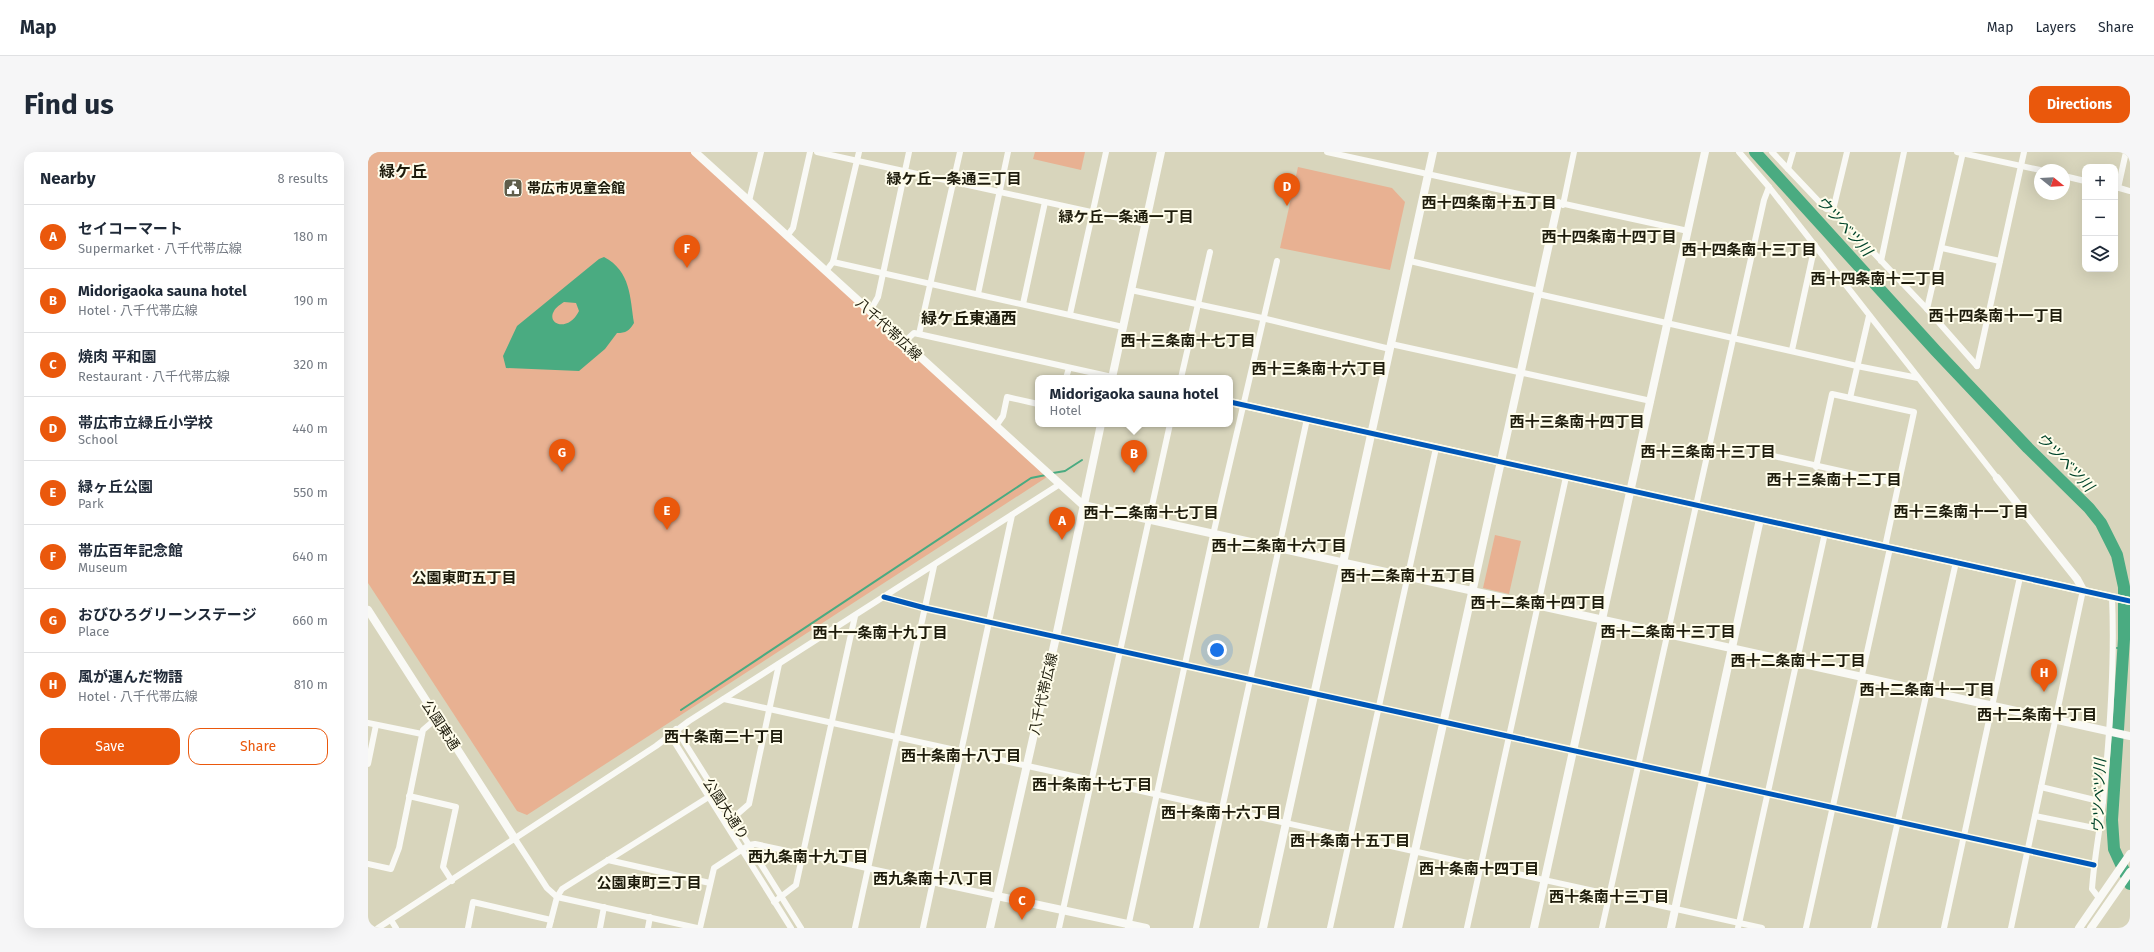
<!DOCTYPE html>
<html lang="en">
<head>
<meta charset="utf-8">
<style>
	:root { --surface:#fff; --page:#f6f6f7; --text:#1f2937; --muted:#747a83; --line:#e0e1e3; --accent:#ea580c }
	body { margin:0; font-family:"Fira Sans","Noto Sans JP",sans-serif; background:var(--page); color:var(--text) }
	.controls { position:absolute; right:12px; top:12px; display:grid; overflow:hidden; border-radius:8px; box-shadow:0 4px 16px #0002 }
	.controls button { width:36px; height:36px; display:grid; place-items:center; padding:0; border:0; border-bottom:1px solid var(--line); background:var(--surface); color:var(--text); font:20px sans-serif }
	.compass { position:absolute; left:1666px; top:12px; width:36px; height:36px; border-radius:50%; background:var(--surface); box-shadow:0 4px 16px #0002; rotate:108deg }
	.you { position:absolute; left:849px; top:498px; width:14px; height:14px; margin:-10px; border:3px solid #fff; border-radius:50%; background:#1a73e8; box-shadow:0 0 0 6px #1a73e833 }
	.badge { display:grid; place-items:center; width:26px; height:26px; border-radius:50%; background:var(--accent); color:#fff; font-size:13px; font-weight:700 }
	.pin { position:absolute; translate:-50% -33px; filter:drop-shadow(0 1px 2px #0008) }
	.pin::after { content:''; position:absolute; top:21px; width:14px; height:12px; background:inherit; clip-path:polygon(0 0,100% 0,50% 100%) }
	.popup { position:absolute; left:667px; top:223px; width:198px; height:52px; box-sizing:border-box; display:grid; place-content:center; border-radius:8px; background:var(--surface); filter:drop-shadow(0 1px 3px #0005); font-size:13px; white-space:nowrap; color:var(--muted) }
	.popup b { font-size:15px; color:var(--text) }
	.popup::after { content:''; position:absolute; left:50%; top:100%; margin-left:-8px; border:8px solid transparent; border-top-color:var(--surface) }
	.list { margin:0; padding:0; list-style:none }
	h2 { display:flex; justify-content:space-between; align-items:center; height:52px; margin:0; padding:0 16px; font-size:17px }
	h2 small { font-size:13px; font-weight:400; color:var(--muted) }
	.list li { display:grid; grid-template-columns:26px 1fr auto; gap:12px; align-items:center; box-sizing:border-box; height:64px; padding:0 16px; border-top:1px solid var(--line) }
	.list b { display:block; font-size:15px; white-space:nowrap }
	.list p { margin:0; font-size:13px; white-space:nowrap; color:var(--muted) }
	.list em { font-size:13px; font-style:normal; color:var(--muted) }
	.actions { display:flex; gap:8px; padding:12px 16px }
	.actions a { flex:1; padding:9px 0; border:1px solid var(--accent); border-radius:12px; text-align:center; font-size:14px; color:var(--accent) }
	.actions .main { background:var(--accent); color:#fff }
	.icon { flex:none; width:22px; height:22px; fill:none; stroke:currentColor; stroke-width:2; stroke-linecap:round; stroke-linejoin:round }
	.map { position:relative; flex:none; width:1762px; height:776px; overflow:hidden; border-radius:12px }
	header { display:flex; align-items:center; gap:24px; box-sizing:border-box; height:56px; padding:0 20px; background:var(--surface); border-bottom:1px solid var(--line) }
	header strong { font-size:19px }
	nav { display:flex; gap:22px; margin-inline-start:auto; font-size:14px }
	.intro { display:flex; align-items:center; justify-content:space-between; box-sizing:border-box; height:96px; padding:0 24px }
	h1 { margin:0; font-size:28px }
	.button { padding:10px 18px; border-radius:12px; background:var(--accent); color:#fff; font-size:14px; font-weight:700 }
	main { display:flex; gap:24px; padding:0 24px }
	aside { flex:1; background:var(--surface); border-radius:12px; box-shadow:0 4px 16px #0002 }
	.map>svg:first-child { display:block }
	.green { fill:#e8b192 }
	.water { fill:#4aab81; fill-rule:evenodd }
	.lines { fill:none; stroke-linecap:round; stroke-linejoin:round }
	.stream { stroke:#4aab81; stroke-width:2 }
	.river { stroke:#4aab81; stroke-width:12 }
	.street { stroke:#f9f9f5; stroke-width:6 }
	.secondary { stroke:#f9f9f5; stroke-width:8 }
	.cycleway-casing { stroke:#fffdeb; stroke-width:8 }
	.cycleway { stroke:#0057b8; stroke-width:5 }
	.labels { text-anchor:middle; stroke-width:4; stroke-linejoin:round; paint-order:stroke }
	.poi-label { font-size:14px; font-weight:bold; fill:#1e1c0c; stroke:#fffdeb; text-anchor:start }
	.street-label { font-size:14px; fill:#1e1c0c; stroke:#fffdeb }
	.neighbourhood-label { font-size:15px; font-weight:bold; fill:#1e1c0c; stroke:#fffdeb }
	.water-label { font-size:15px; font-style:italic; fill:#00442b; stroke:#fffdeb }
	.quarter-label { font-size:16px; font-weight:bold; fill:#1e1c0c; stroke:#fffdeb }
</style>
</head>
<body>
<header>
<strong>Map</strong>
<nav><a>Map</a><a>Layers</a><a>Share</a></nav>
</header>
<div class="intro"><h1>Find us</h1><a class="button">Directions</a></div>
<main>
<aside>
<h2>Nearby<small>8 results</small></h2>
<ul class="list">
<li><span class="badge">A</span><div><b>セイコーマート</b><p>Supermarket · 八千代帯広線</p></div><em>180 m</em></li>
<li><span class="badge">B</span><div><b>Midorigaoka sauna hotel</b><p>Hotel · 八千代帯広線</p></div><em>190 m</em></li>
<li><span class="badge">C</span><div><b>焼肉 平和園</b><p>Restaurant · 八千代帯広線</p></div><em>320 m</em></li>
<li><span class="badge">D</span><div><b>帯広市立緑丘小学校</b><p>School</p></div><em>440 m</em></li>
<li><span class="badge">E</span><div><b>緑ヶ丘公園</b><p>Park</p></div><em>550 m</em></li>
<li><span class="badge">F</span><div><b>帯広百年記念館</b><p>Museum</p></div><em>640 m</em></li>
<li><span class="badge">G</span><div><b>おびひろグリーンステージ</b><p>Place</p></div><em>660 m</em></li>
<li><span class="badge">H</span><div><b>風が運んだ物語</b><p>Hotel · 八千代帯広線</p></div><em>810 m</em></li>
</ul>
<div class="actions"><a class="main">Save</a><a>Share</a></div>
</aside>
<div class="map">
<svg width="1762" height="776" viewBox="0 0 1762 776">
	<rect width="100%" height="100%" fill="#d8d5bc"/>
	<g class="green">
		<polygon points="0,0 323,0 679,325 159,663 149,659 0,431"/>
		<polygon points="667,0 717,0 713,18 665,7"/>
		<polygon points="930,15 1024,36 1037,50 1022,118 912,96"/>
		<polygon points="1127,383 1153,389 1141,442 1115,436"/>
	</g>
	<path class="water" d="M236 105C263 119 262 146 266 171 261 179 258 181 249 181L237 197 211 219 138 216 135 204 149 174 231 107ZM196 150 208 151 211 159C200 181 178 172 186 159 188 155 193 152 196 150Z"/>
	<g class="lines">
		<g class="stream">
			<polyline points="685,321 697,319 714,308"/>
			<polyline points="1749,496 1755,497"/>
			<polyline points="313,558 663,326 678,323"/>
		</g>
		<polyline class="river" points="1387,0 1568,199 1660,296 1721,356 1733,371 1749,403 1756,435 1756,487 1744,668 1746,697 1762,732"/>
		<g class="street">
			<polyline points="449,0 778,72"/>
			<polyline points="959,0 1320,79"/>
			<polyline points="1371,0 1401,35 1629,326"/>
			<polyline points="1404,0 1458,57 1465,58 1559,157 1609,214"/>
			<polyline points="1589,0 1672,18"/>
			<polyline points="1420,17 1425,0"/>
			<polyline points="1696,24 1717,29"/>
			<polyline points="1748,35 1762,39"/>
			<polyline points="1750,36 1758,0"/>
			<polyline points="381,49 393,0"/>
			<polyline points="1195,53 1206,0"/>
			<polyline points="1465,58 1479,0"/>
			<polyline points="419,84 425,76 442,0"/>
			<polyline points="1574,96 1632,109"/>
			<polyline points="1042,109 1171,139"/>
			<polyline points="1513,109 1536,0"/>
			<polyline points="465,110 755,175"/>
			<polyline points="458,119 465,110 491,0"/>
			<polyline points="763,138 894,166 1022,197"/>
			<polyline points="610,142 640,0"/>
			<polyline points="1170,142 1489,214 1550,226"/>
			<polyline points="655,152 677,50"/>
			<polyline points="1559,157 1595,0"/>
			<polyline points="502,159 510,145 541,0"/>
			<polyline points="702,162 738,0"/>
			<polyline points="551,182 592,0"/>
			<polyline points="536,190 546,181 744,225"/>
			<polyline points="1023,192 1283,249"/>
			<polyline points="1424,198 1447,93"/>
			<polyline points="1609,214 1656,0"/>
			<polyline points="698,226 701,216"/>
			<polyline points="813,226 842,100"/>
			<polyline points="1482,246 1501,164"/>
			<polyline points="628,274 635,264 639,245 670,252"/>
			<polyline points="1401,303 1531,332"/>
			<polyline points="1448,315 1464,242 1546,260 1517,395"/>
			<polyline points="516,445 557,456 1726,713"/>
			<polyline points="356,547 1394,776"/>
			<polyline points="0,571 54,582"/>
			<polyline points="308,577 433,776"/>
			<polyline points="302,583 423,776"/>
			<polyline points="0,612 8,573"/>
			<polyline points="1673,635 1735,650"/>
			<polyline points="41,644 88,655 75,715 84,729"/>
			<polyline points="1667,664 1731,677"/>
			<polyline points="365,666 381,652 411,512"/>
			<polyline points="147,687 179,736 189,745 329,776"/>
			<polyline points="240,708 342,731"/>
			<polyline points="0,712 23,717 31,696 55,578 69,566"/>
			<path d="M1731 746 1724 737C1726 707 1732 678 1735 649 1742 581 1747 513 1744 445"/>
			<polyline points="406,750 428,733 487,464"/>
			<polyline points="23,768 28,776"/>
			<polyline points="760,775 845,383 909,109"/>
			<polyline points="10,776 288,594 321,569 692,332"/>
			<polyline points="100,776 105,750 183,768"/>
			<polyline points="181,776 189,745 194,737 347,641"/>
			<polyline points="232,776 236,755"/>
			<polyline points="280,776 282,765"/>
			<polyline points="332,776 346,716 381,693 387,692 629,744"/>
			<polyline points="487,776 566,414"/>
			<polyline points="555,776 644,363"/>
			<polyline points="691,776 802,272"/>
			<polyline points="828,776 939,267"/>
			<polyline points="962,776 1068,296"/>
			<polyline points="1099,776 1198,325"/>
			<polyline points="1234,776 1396,48 1401,35"/>
			<polyline points="1370,776 1457,381"/>
			<polyline points="1438,776 1522,396"/>
			<polyline points="1506,776 1588,410"/>
			<polyline points="1576,776 1652,425"/>
			<polyline points="1643,776 1715,438"/>
		</g>
		<g class="secondary">
			<polyline points="327,0 715,353 1762,584"/>
			<polyline points="744,226 793,0"/>
			<polyline points="862,250 1762,449"/>
			<polyline points="1629,326 1709,427 1715,438"/>
			<polyline points="0,458 147,687"/>
			<polyline points="629,744 778,776"/>
			<polyline points="622,776 688,485 733,272"/>
			<polyline points="895,776 1065,0"/>
			<polyline points="1030,776 1190,51"/>
			<polyline points="1166,776 1337,0"/>
			<polyline points="1303,776 1392,367"/>
			<polyline points="1711,776 1762,702"/>
			<polyline points="1723,776 1762,720"/>
		</g>
		<g class="cycleway-casing">
			<g id="cycleway">
				<polyline points="862,250 1762,449"/>
				<polyline points="516,445 557,456 1726,713"/>
			</g>
		</g>
		<use href="#cycleway" class="cycleway"/>
	</g>
	<defs>
		<g id="civic-square" transform="scale(1)"><rect x="-9" y="-9" width="18" height="18" rx="4" fill="#5f5d4a" stroke="#fffdeb"/><path d="M-.6-6.5H3V-4.5H.6V-3L4-1V1h2V6H-6V1h2V-1L-.6-3ZM-1.2 2.5V6h2.4V2.5Z" fill="#fff"/></g>
	</defs>
	<g fill-rule="evenodd">
		<use href="#civic-square" x="145" y="36"/>
	</g>
	<g class="labels">
		<g class="poi-label">
			<text x="159" y="41">帯広市児童会館</text>
		</g>
		<g class="street-label">
			<text transform="translate(521 177) rotate(43)" y="5">八千代帯広線</text>
			<text transform="translate(675 542) rotate(-77)" y="5">八千代帯広線</text>
			<text transform="translate(73 573) rotate(57)" y="5">公園東通</text>
			<text transform="translate(358 657) rotate(57)" y="5">公園大通り</text>
		</g>
		<g class="neighbourhood-label">
			<text x="586" y="32">緑ケ丘一条通三丁目</text>
			<text x="1121" y="56">西十四条南十五丁目</text>
			<text x="758" y="70">緑ケ丘一条通一丁目</text>
			<text x="1241" y="90">西十四条南十四丁目</text>
			<text x="1381" y="103">西十四条南十三丁目</text>
			<text x="1510" y="132">西十四条南十二丁目</text>
			<text x="1628" y="169">西十四条南十一丁目</text>
			<text x="820" y="194">西十三条南十七丁目</text>
			<text x="951" y="222">西十三条南十六丁目</text>
			<text x="1209" y="275">西十三条南十四丁目</text>
			<text x="1340" y="305">西十三条南十三丁目</text>
			<text x="1466" y="333">西十三条南十二丁目</text>
			<text x="1593" y="365">西十三条南十一丁目</text>
			<text x="783" y="366">西十二条南十七丁目</text>
			<text x="911" y="399">西十二条南十六丁目</text>
			<text x="1040" y="429">西十二条南十五丁目</text>
			<text x="96" y="431">公園東町五丁目</text>
			<text x="1170" y="456">西十二条南十四丁目</text>
			<text x="1300" y="485">西十二条南十三丁目</text>
			<text x="512" y="486">西十一条南十九丁目</text>
			<text x="1430" y="514">西十二条南十二丁目</text>
			<text x="1559" y="543">西十二条南十一丁目</text>
			<text x="1669" y="568">西十二条南十丁目</text>
			<text x="356" y="590">西十条南二十丁目</text>
			<text x="593" y="609">西十条南十八丁目</text>
			<text x="724" y="638">西十条南十七丁目</text>
			<text x="853" y="666">西十条南十六丁目</text>
			<text x="982" y="694">西十条南十五丁目</text>
			<text x="440" y="710">西九条南十九丁目</text>
			<text x="1111" y="722">西十条南十四丁目</text>
			<text x="565" y="732">西九条南十八丁目</text>
			<text x="281" y="736">公園東町三丁目</text>
			<text x="1241" y="750">西十条南十三丁目</text>
		</g>
		<g class="water-label">
			<text transform="translate(1476 74) rotate(48)" y="5">ウツベツ川</text>
			<text transform="translate(1697 310) rotate(46)" y="5">ウツベツ川</text>
			<text transform="translate(1731 644) rotate(-88)" y="5">ウツベツ川</text>
		</g>
		<g class="quarter-label">
			<text x="35" y="25">緑ケ丘</text>
			<text x="601" y="172">緑ケ丘東通西</text>
		</g>
	</g>
</svg>
<div class="controls">
<button>+</button>
<button>−</button>
<button><svg class="icon" aria-label="layers" viewBox="0 0 24 24"><path d="M12 4l9 5-9 5-9-5zM3 14l9 5 9-5"/></svg></button>
</div>
<svg class="compass" viewBox="-18 -18 36 36"><path d="M0-13l5 13h-10z" fill="#e53935"/><path d="M0 13l5-13h-10z" fill="#747a83"/></svg>
<div class="you"></div>
<div class="pin badge" style="left:694px;top:388px">A</div>
<div class="pin badge" style="left:766px;top:321px">B</div>
<div class="popup"><b>Midorigaoka sauna hotel</b>Hotel</div>
<div class="pin badge" style="left:654px;top:768px">C</div>
<div class="pin badge" style="left:919px;top:54px">D</div>
<div class="pin badge" style="left:299px;top:378px">E</div>
<div class="pin badge" style="left:319px;top:116px">F</div>
<div class="pin badge" style="left:194px;top:320px">G</div>
<div class="pin badge" style="left:1676px;top:540px">H</div>
</div>
</main>
</body>
</html>
